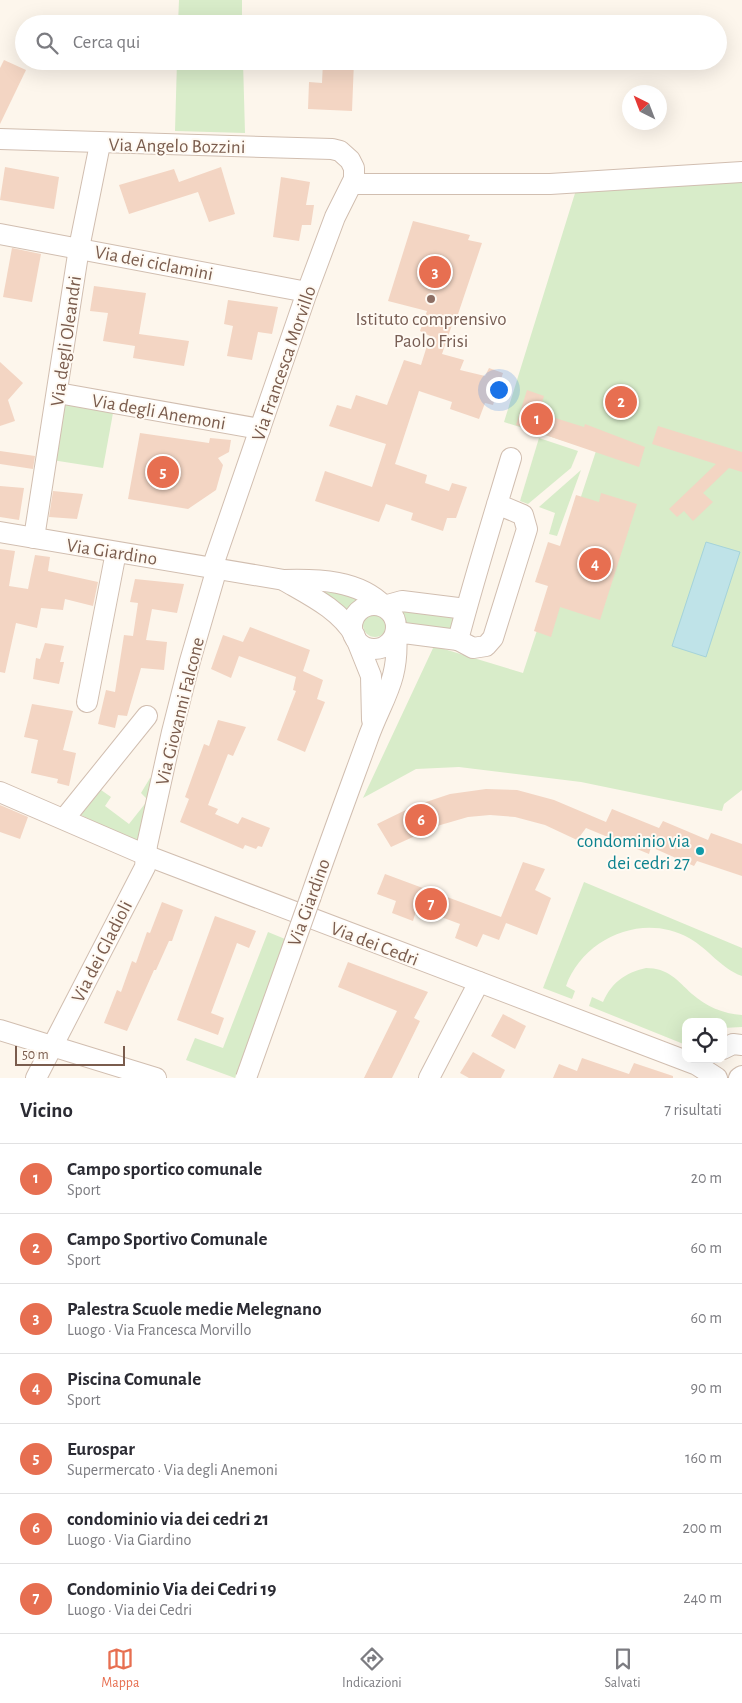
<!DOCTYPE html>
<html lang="it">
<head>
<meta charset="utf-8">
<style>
	:root { --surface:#fff; --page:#f7f7f7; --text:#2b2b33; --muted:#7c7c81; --line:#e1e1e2; --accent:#e76f51 }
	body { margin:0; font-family:"Alegreya Sans",sans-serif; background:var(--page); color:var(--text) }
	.controls { position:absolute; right:15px; bottom:15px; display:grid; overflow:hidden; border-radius:10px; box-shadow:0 5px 20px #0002 }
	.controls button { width:45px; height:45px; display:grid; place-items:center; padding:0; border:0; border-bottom:1px solid var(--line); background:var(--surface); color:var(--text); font:25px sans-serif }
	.compass { position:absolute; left:622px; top:85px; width:45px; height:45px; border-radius:50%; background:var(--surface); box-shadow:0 5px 20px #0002; rotate:318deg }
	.scale { position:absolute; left:15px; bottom:12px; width:110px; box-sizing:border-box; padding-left:5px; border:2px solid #7a5c4d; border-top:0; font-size:14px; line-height:18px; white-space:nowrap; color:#7a5c4d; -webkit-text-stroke:4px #fffaf3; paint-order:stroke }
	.you { position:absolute; left:498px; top:389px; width:18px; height:18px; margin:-12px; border:4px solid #fff; border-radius:50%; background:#1a73e8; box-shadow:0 0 0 8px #1a73e833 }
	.badge { display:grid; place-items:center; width:32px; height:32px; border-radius:50%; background:var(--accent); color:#fff; font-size:16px; font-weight:700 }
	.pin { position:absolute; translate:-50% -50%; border:2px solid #fff; box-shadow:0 1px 5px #0006 }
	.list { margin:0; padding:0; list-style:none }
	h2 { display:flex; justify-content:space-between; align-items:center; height:65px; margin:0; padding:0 20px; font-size:21px }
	h2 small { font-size:16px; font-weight:400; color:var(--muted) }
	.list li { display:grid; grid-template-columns:32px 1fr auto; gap:15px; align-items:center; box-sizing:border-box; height:70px; padding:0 20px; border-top:1px solid var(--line) }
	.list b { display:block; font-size:19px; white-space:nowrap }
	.list p { margin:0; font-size:16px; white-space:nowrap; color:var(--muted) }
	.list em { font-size:16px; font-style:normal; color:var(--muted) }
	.icon { flex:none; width:28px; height:28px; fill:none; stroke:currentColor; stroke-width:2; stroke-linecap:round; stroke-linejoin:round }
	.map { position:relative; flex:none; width:742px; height:1078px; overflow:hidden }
	.search { position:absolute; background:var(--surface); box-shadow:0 5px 20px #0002; left:15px; right:15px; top:15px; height:55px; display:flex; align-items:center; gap:12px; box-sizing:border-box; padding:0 18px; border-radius:28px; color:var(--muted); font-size:19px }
	.sheet { height:555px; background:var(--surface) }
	nav { display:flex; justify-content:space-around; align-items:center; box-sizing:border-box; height:70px; border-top:1px solid var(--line); background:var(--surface); font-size:14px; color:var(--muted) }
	nav a { display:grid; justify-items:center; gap:2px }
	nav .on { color:var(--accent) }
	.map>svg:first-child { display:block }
	.green { fill:#d8ecc9 }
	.water { fill:#bfe3e8; stroke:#a5d3da }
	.building { fill:#f3d5c3 }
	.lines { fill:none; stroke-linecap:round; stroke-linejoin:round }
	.minor-casing { stroke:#d1beb0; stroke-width:22 }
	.minor { stroke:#fff; stroke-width:20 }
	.minor-bridge-casing { stroke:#d1beb0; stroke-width:22; stroke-linecap:butt }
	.minor-bridge { stroke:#fff; stroke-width:20 }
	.education-dot { fill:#8d6e63; stroke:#fffaf3; stroke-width:2 }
	.culture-dot { fill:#0f9aa8; stroke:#fffaf3; stroke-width:2 }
	.labels { text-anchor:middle; stroke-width:4; stroke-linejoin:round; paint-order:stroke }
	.street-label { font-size:19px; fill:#7a5c4d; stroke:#fffaf3 }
	.education-label { font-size:19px; fill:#785e54; stroke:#fffaf3 }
	.culture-label { font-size:19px; fill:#0d838f; stroke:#fffaf3; text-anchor:end }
</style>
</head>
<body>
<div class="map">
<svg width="742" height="1078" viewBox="0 0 742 1078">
	<rect width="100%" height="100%" fill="#fdf6ec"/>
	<g class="green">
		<polygon points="179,0 242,0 242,24 178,24"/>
		<polygon points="177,61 243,61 245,133 175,131"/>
		<polygon points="742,179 742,790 724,804 722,811 581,782 459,767 416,769 363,798 434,646 523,673 596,451 504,422 576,190"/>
		<polygon points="61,403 113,413 103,468 52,460"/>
		<polygon points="539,438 578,451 571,468 528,504 520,501"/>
		<polygon points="581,470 557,536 549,534 555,513 539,507"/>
		<polygon points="317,591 341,591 365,601 350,613 338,603"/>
		<polygon points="395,609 455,615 452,630 402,628"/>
		<circle cx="375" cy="625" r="12"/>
		<polygon points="154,777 139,841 136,843 81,815 101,790 111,797 105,806 129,824 148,800 141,793 150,778"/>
		<path d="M584 882 742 948V976C720 968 709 949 689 938 643 912 583 938 566 986L575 991 572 999 543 988Z"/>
		<polygon points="268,932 285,939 235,1078 186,1060 195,1038 223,1048"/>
		<path d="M646 968C668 968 677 980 692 994 706 1006 723 1014 742 1015V1027L723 1028V1022H686V1045L589 1006 592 997 603 1002C612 982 625 973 646 968Z"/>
	</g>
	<polygon class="water" points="706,542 740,552 706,657 672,646"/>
	<g class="building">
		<polygon points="4,60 26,70 0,124 0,68"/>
		<polygon points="323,61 354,61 352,111 308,109 309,82 322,83"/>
		<polygon points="5,167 59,177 54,209 0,200"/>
		<polygon points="221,167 235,214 209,222 198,192 129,214 119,185 174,169 179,182"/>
		<polygon points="281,177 310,182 306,205 314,205 311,225 302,225 299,241 273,237"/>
		<polygon points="413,221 470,235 468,240 482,243 455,323 453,322 442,354 464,360 460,370 485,376 489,368 503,373 493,405 485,403 479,419 450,409 452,402 419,391 395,464 427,475 425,483 449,491 452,483 467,487 456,518 447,518 443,531 411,520 413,513 386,504 379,522 315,501 325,471 372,487 386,444 329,426 337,405 351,409 356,395 387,405 404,360 421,365 430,336 420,331 427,311 388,301"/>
		<polygon points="12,248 41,254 32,302 3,297"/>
		<polygon points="94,286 146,293 139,334 189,341 184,366 133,358 135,346 103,341 108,313 90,311"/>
		<polygon points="228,300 278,307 272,334 258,332 252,360 227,356 233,326 224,324"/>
		<polygon points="0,362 23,383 8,400 15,421 0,426"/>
		<polygon points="527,390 544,396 539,413 584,427 585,424 645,447 639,467 516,425"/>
		<polygon points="658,426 742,452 742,472 729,468 703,493 713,502 693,521 684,511 677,517 669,509 716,464 652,444"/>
		<polygon points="140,433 209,443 210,438 231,440 229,452 218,458 223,465 216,490 188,509 128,499"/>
		<polygon points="0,451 35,456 33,469 0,464"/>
		<polygon points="0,486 24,488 19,520 0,517"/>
		<polygon points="53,491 83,494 77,519 49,517"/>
		<polygon points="601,493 637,504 600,620 560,607 551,637 534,631 548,586 535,582 548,542 560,546 576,495 599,502"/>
		<polygon points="0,549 15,551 9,586 28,589 35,555 50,557 48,571 98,582 93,606 65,599 63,610 41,608 37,628 16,623 5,673 0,672"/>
		<polygon points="135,579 184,584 177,613 152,609 146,640 167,642 164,670 141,668 127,716 118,715 115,728 98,724 106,690 115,692 124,635 133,636 138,603 130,602"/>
		<polygon points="250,627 310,650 303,671 323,680 317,699 325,702 305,752 277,740 296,691 293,690 296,677 239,656 231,678 211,669 223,635 243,642"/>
		<polygon points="45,643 64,646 60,662 64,662 59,684 33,679 36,658 40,659"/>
		<polygon points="32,704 73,711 63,750 76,753 69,786 57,783 58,779 31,773 38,740 24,737"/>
		<polygon points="218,720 246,727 233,756 228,754 208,805 218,809 215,814 238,824 242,817 270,828 262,847 258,846 256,849 245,845 243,849 180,822 189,799 185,797 204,744 209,746"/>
		<polygon points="486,789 517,790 554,800 606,822 612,809 659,828 663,821 708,840 711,833 742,844 742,876 697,861 694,866 651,847 649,854 586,828 577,840 545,825 515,817 490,815 468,817 437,826 391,847 377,824 414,806 450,794"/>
		<polygon points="0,805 28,817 20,839 0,832"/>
		<polygon points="523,862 545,869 535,890 551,898 537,935 506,923 499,940 483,934 477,947 455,938 460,924 417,908 413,921 392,913 396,901 377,894 385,874 501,917"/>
		<polygon points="162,902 183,910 172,941 169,941 156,970 154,970 127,1031 104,1023 117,990 121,992 132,961 136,963 147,932 150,933"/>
		<polygon points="215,916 256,931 249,948 237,943 211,1013 224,1018 218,1035 177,1020"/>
		<polygon points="348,962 428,992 414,1018 420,1021 392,1078 364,1078 397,1011 338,987"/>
		<polygon points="503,1014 526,1026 515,1049 491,1036"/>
		<polygon points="473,1052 505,1070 501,1078 469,1078 460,1073"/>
		<polygon points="582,1058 629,1074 634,1063 673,1076 673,1078 553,1078 559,1064 577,1071"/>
	</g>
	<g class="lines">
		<g class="minor-casing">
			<g id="minor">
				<polyline points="0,139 332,149 340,151 350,160 354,168 354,179 335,217 307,292 212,568"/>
				<polyline points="352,184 550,184 742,172"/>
				<polyline points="0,234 307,292"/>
				<polyline points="58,393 260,429"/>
				<path d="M497 504 523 515 527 529 493 638 486 646 473 648 458 640C474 579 493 518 511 458"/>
				<path d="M0 532 284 580C318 579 359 580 384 606L402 601 466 609"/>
				<polyline points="34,538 79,248 100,144"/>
				<path d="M285 581C311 596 340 610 355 636"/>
				<circle cx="374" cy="627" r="22"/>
				<polyline points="357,641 371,676 372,720"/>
				<polyline points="87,702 116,552"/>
				<polyline points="0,792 148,856 697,1065 717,1078"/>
				<polyline points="64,819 147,716"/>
				<path d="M311 896C329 844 348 793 367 741 382 698 400 682 396 632L458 640"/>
				<polyline points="0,1030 156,1078"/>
				<polyline points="723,1049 733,1044 742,1045"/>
				<polyline points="36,1078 145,867 147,845 172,732 190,661 217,568"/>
				<polyline points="429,1078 479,982"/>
				<polyline points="739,1078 742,1076"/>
			</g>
		</g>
		<use href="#minor" class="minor"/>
		<g class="minor-bridge-casing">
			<polyline id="minor-bridge" points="246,1078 311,896"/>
		</g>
		<use href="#minor-bridge" class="minor-bridge"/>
	</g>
	<circle class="education-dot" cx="431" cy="299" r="5"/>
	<circle class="culture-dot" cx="700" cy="851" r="5"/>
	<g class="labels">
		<g class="street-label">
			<text transform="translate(177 145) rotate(1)" y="7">Via Angelo Bozzini</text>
			<text transform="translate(154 262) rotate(11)" y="7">Via dei ciclamini</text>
			<text transform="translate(65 341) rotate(-82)" y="7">Via degli Oleandri</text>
			<text transform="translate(283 363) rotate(-71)" y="7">Via Francesca Morvillo</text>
			<text transform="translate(159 411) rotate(10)" y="7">Via degli Anemoni</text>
			<text transform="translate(112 551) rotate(9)" y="7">Via Giardino</text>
			<text transform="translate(179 711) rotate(-76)" y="7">Via Giovanni Falcone</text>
			<text transform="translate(308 902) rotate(-70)" y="7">Via Giardino</text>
			<text transform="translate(375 943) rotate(21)" y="7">Via dei Cedri</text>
			<text transform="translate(101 951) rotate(-63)" y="7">Via dei Gladioli</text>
		</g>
		<g class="education-label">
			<text x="431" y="325">Istituto comprensivo<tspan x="431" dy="22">Paolo Frisi</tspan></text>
		</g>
		<g class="culture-label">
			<text x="690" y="847">condominio via<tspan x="690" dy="22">dei cedri 27</tspan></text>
		</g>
	</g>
</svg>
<div class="controls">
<button><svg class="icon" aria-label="locate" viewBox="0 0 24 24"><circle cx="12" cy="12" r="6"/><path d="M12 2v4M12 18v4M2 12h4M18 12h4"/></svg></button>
</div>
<svg class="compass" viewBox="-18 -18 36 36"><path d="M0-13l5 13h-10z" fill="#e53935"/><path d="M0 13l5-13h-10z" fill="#7c7c81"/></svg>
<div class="scale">50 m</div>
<div class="you"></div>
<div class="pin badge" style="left:537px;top:419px">1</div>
<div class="pin badge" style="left:621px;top:402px">2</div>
<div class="pin badge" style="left:435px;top:272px">3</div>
<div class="pin badge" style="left:595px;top:564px">4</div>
<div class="pin badge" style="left:163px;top:472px">5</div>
<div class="pin badge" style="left:421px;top:820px">6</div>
<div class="pin badge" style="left:431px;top:904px">7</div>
<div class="search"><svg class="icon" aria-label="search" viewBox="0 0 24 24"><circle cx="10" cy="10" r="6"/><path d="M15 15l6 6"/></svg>Cerca qui</div>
</div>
<section class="sheet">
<h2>Vicino<small>7 risultati</small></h2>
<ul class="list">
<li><span class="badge">1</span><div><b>Campo sportico comunale</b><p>Sport</p></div><em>20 m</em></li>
<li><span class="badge">2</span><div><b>Campo Sportivo Comunale</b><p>Sport</p></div><em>60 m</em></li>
<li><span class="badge">3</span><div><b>Palestra Scuole medie Melegnano</b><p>Luogo · Via Francesca Morvillo</p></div><em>60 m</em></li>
<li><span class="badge">4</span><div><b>Piscina Comunale</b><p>Sport</p></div><em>90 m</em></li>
<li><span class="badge">5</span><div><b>Eurospar</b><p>Supermercato · Via degli Anemoni</p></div><em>160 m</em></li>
<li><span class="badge">6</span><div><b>condominio via dei cedri 21</b><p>Luogo · Via Giardino</p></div><em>200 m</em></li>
<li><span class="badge">7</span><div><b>Condominio Via dei Cedri 19</b><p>Luogo · Via dei Cedri</p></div><em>240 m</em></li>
</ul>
</section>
<nav>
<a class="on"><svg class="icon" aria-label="map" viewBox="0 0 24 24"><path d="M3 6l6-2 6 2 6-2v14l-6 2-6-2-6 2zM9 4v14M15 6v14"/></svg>Mappa</a>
<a><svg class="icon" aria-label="directions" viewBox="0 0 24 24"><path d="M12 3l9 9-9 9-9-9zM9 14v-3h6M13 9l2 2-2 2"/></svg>Indicazioni</a>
<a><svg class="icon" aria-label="saved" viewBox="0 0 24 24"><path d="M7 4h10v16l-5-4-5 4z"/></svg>Salvati</a>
</nav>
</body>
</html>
